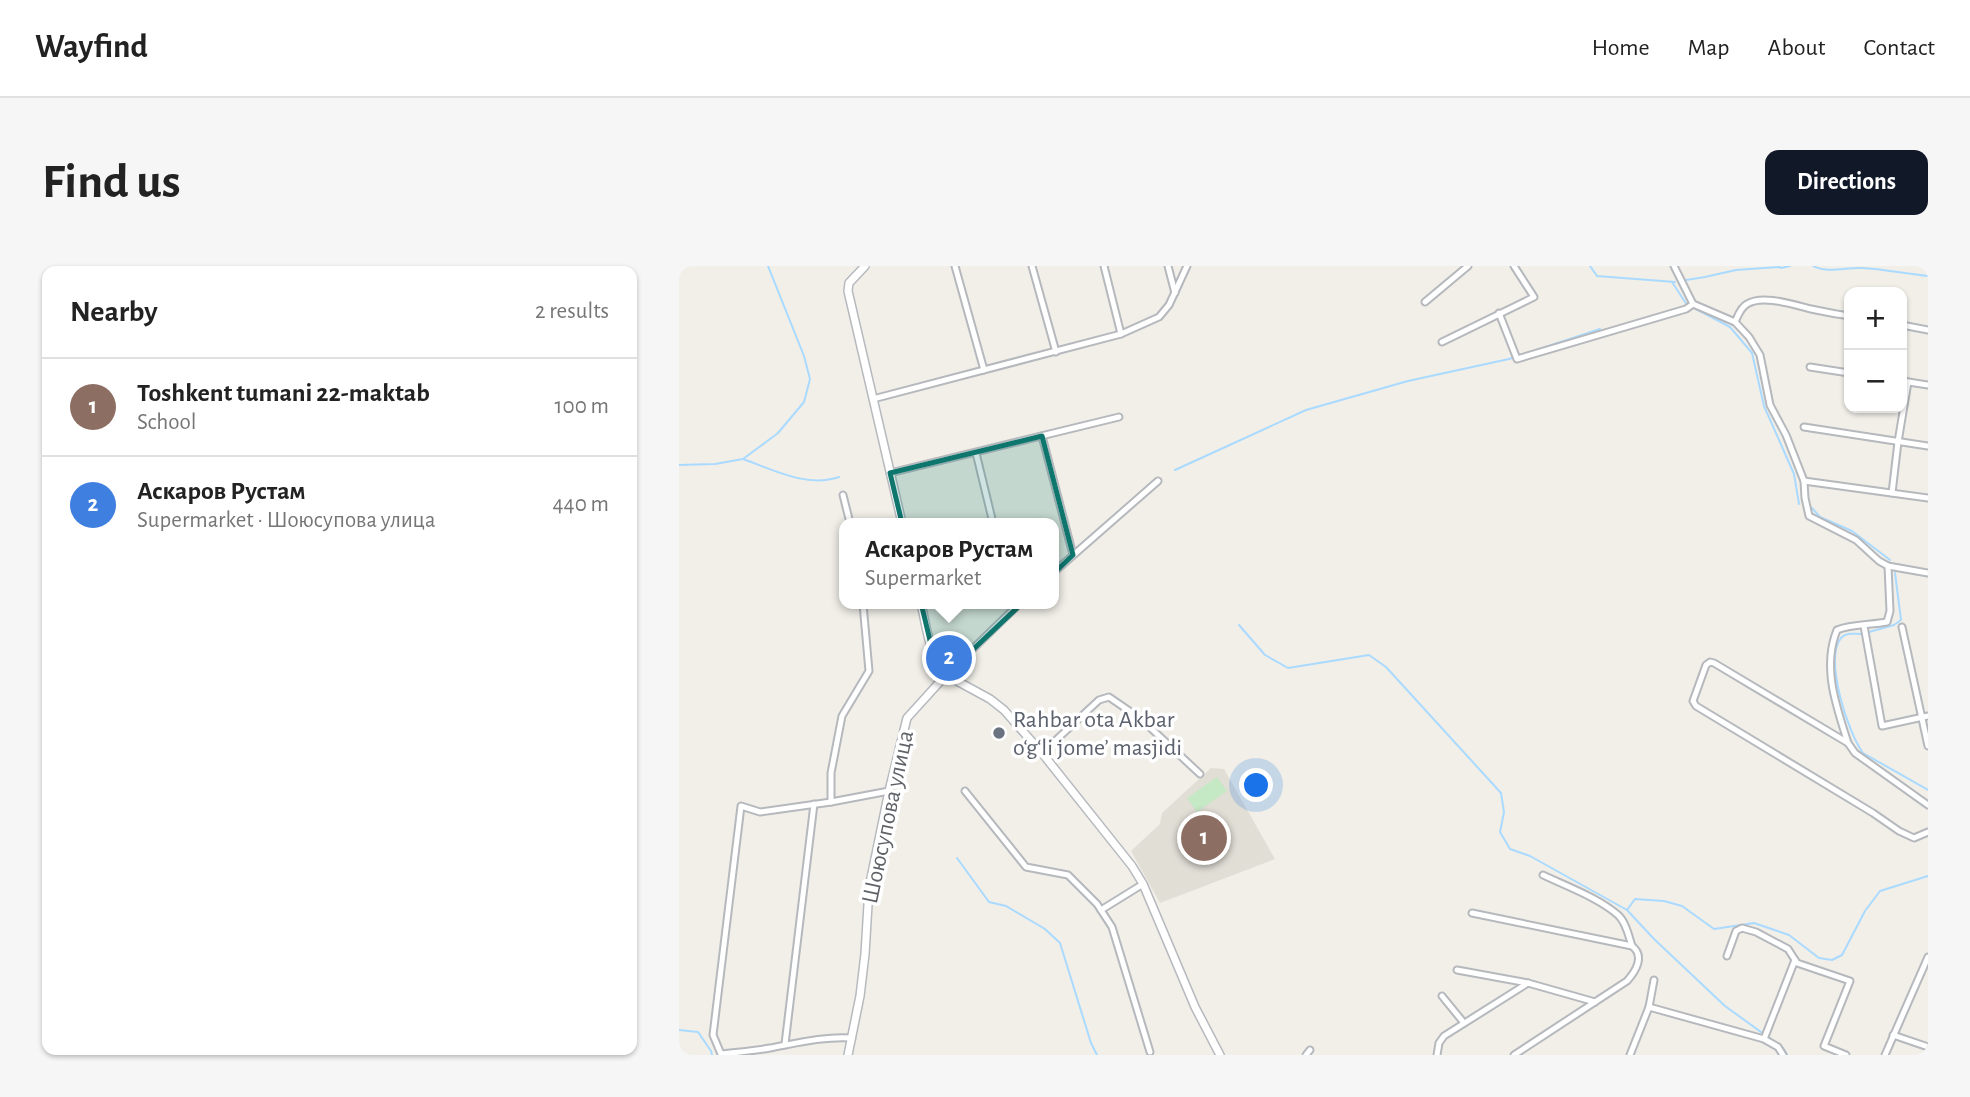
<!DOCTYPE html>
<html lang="en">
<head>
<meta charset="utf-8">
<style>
	:root { --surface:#fff; --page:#f6f6f6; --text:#222; --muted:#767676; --line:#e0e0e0; --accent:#111827 }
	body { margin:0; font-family:"Alegreya Sans",sans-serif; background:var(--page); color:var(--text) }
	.controls { position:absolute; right:21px; top:21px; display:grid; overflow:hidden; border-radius:14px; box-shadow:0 2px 5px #0004 }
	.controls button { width:63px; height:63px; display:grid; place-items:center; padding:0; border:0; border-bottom:2px solid var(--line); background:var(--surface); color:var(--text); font:35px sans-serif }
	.you { position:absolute; left:578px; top:520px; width:24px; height:24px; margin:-18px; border:5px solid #fff; border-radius:50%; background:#1a73e8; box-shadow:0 0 0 10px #1a73e833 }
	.badge { display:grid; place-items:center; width:46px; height:46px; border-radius:50%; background:var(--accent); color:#fff; font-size:23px; font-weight:700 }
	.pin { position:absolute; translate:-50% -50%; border:4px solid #fff; box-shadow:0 2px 7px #0006 }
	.popup { position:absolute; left:160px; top:252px; width:220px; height:91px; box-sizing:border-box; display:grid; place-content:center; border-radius:14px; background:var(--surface); filter:drop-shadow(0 2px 5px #0005); font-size:23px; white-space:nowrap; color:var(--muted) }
	.popup b { font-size:26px; color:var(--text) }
	.popup::after { content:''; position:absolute; left:50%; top:100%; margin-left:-14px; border:14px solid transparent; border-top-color:var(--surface) }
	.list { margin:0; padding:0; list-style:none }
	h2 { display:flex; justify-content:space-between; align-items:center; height:91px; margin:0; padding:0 28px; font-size:30px }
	h2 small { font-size:23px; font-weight:400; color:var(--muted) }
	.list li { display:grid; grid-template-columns:46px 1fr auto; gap:21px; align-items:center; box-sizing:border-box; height:98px; padding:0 28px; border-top:2px solid var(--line) }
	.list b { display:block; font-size:26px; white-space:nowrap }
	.list p { margin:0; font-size:23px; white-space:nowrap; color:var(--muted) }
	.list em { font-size:23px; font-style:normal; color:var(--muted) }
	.map { position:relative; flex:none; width:1249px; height:789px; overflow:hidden; border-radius:14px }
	header { display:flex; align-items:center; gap:42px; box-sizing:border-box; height:98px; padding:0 35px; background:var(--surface); border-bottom:2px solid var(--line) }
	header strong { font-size:33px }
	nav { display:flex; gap:38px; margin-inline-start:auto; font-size:24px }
	.intro { display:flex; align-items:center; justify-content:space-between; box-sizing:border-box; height:168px; padding:0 42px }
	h1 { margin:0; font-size:49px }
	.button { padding:18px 32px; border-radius:14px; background:var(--accent); color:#fff; font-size:24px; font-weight:700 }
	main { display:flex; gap:42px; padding:0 42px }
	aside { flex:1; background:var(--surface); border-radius:14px; box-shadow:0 2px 5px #0004 }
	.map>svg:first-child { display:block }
	.education { fill:#e1ded6 }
	.green { fill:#c5e8c5 }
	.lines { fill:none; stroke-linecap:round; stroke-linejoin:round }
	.stream { stroke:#aadaff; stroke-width:2 }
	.street-casing { stroke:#b5b8bc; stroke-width:9 }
	.secondary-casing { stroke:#b6babf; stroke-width:10 }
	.street { stroke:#fff; stroke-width:5 }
	.secondary { stroke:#fff; stroke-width:7 }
	.marked { fill:#0f766e; fill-opacity:0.2; stroke:#0f766e; stroke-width:5; stroke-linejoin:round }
	.worship-dot { fill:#6b7280; stroke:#fff; stroke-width:2.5 }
	.labels { text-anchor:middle; stroke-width:7; stroke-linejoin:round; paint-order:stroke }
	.worship-label { font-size:24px; fill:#5b616d; stroke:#fff; text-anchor:start }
	.street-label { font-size:24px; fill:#5f6368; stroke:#fff }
</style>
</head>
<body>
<header>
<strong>Wayfind</strong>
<nav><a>Home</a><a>Map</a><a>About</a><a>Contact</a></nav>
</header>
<div class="intro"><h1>Find us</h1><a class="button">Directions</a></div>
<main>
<aside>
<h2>Nearby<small>2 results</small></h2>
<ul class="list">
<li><span class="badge" style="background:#8d6e63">1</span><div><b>Toshkent tumani 22-maktab</b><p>School</p></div><em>100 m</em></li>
<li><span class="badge" style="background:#3f7fe0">2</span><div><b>Аскаров Рустам</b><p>Supermarket · Шоюсупова улица</p></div><em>440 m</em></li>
</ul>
</aside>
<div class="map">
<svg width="1249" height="789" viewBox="0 0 1249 789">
	<rect width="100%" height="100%" fill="#f1efe8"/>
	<polygon class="education" points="532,502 545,503 596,593 481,637 452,585 481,558 483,547"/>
	<polygon class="green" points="538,511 548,525 518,546 508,532"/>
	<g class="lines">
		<g class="stream">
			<polyline points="911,0 918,10 996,16"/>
			<path d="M1134 0C1148 8 1168 1 1183 2 1205 3 1227 8 1249 10"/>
			<polyline points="1100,1 1102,2 1111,0"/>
			<polyline points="1007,14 1026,11 1057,4 1100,1"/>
			<polyline points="993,16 1008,39"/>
			<polyline points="1017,43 1051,61 1073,87 1085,140 1115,208 1120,238"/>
			<path d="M64 193C95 204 128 222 160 211"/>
			<polyline points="0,199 36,198 64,193 99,167 125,136 131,113 125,90 89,0"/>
			<polyline points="496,204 627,144 729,115 830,93 921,63"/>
			<polyline points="1133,242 1141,251 1173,265 1211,294"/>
			<polyline points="560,359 586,389 609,402 690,389 707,401 822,527 825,546 821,566 831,583 851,590 948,644 975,673 1046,740 1104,782 1108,789"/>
			<polyline points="1190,366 1215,359 1222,354 1216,307"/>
			<path d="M1182 368C1175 368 1167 366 1162 372 1145 394 1169 467 1184 487L1249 524"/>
			<polyline points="278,592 310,636 327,640 366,663 381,677 412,777 418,789"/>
			<polyline points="948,644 956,633 985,635 1003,640 1035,663 1075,657 1110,669 1140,692 1153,694 1163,689 1186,645 1201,625 1249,610"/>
			<polyline points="0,764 19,766 32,785 33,789"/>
		</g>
		<g class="street-casing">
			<g id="street">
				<polyline points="276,0 305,104"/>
				<polyline points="353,0 377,86"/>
				<polyline points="425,0 442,68"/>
				<polyline points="489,0 496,27"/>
				<polyline points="995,0 1014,38 1056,56 1070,71 1081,89 1091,139 1107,169 1125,215 1126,232 1130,250 1177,274 1200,295 1209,300 1249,307"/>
				<polyline points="746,36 789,0"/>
				<polyline points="820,47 838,93 1007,43 1014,38"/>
				<path d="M1056 56C1059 50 1061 42 1068 38 1084 28 1115 39 1132 43 1145 46 1158 48 1170 50"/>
				<polyline points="1223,59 1249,64"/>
				<polyline points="763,76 855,31 835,0"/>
				<polyline points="1131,101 1170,107"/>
				<polyline points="1223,115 1249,119"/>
				<polyline points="194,133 442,68 480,51 490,39 508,0"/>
				<polyline points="1125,161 1249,180"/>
				<polyline points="363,170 394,289"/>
				<polyline points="297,187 314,257"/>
				<polyline points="211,207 440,151"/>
				<polyline points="1125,215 1249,232"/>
				<polyline points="1213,227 1219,176 1229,116"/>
				<polyline points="164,229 171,257"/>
				<polyline points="375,306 479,215"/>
				<polyline points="1185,360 1203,460 1249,450"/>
				<polyline points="1223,361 1249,480"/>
				<polyline points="267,409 340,338"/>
				<path d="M1169 477C1157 440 1143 401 1158 364 1172 358 1192 359 1208 356L1211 345 1209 300"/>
				<polyline points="363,487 420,434 430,431 462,453 521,508"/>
				<polyline points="286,525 347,601 389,609 418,638 433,661 471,786"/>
				<polyline points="152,536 152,507 163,450 190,405 184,338"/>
				<polyline points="1249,539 1176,487 1169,477 1035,397 1031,396 1027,399 1014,435 1017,440 1194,547 1220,565 1235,572 1249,566"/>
				<polyline points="422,644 464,618"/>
				<polyline points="793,647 953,680"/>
				<polyline points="1048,690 1057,665 1063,662 1077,666 1109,683 1118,697 1171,715 1145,780 1167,789"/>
				<polyline points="778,704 849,717 916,736"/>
				<polyline points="763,730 785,757"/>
				<polyline points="970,741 1085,773 1099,781 1104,789"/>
				<polyline points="1214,769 1249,781"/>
				<path d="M173 772C146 770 118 777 91 782 75 785 58 786 42 788L34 769 62 540 81 546 152 536 210 525"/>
				<polyline points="1085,773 1116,694"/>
				<polyline points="106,778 135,538"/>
				<polyline points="627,789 631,784"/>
				<polyline points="758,789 760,777 765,770 849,717"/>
				<path d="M835 789 948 715C957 705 966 690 953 680 950 671 947 656 939 649 920 632 887 620 864 609"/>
				<polyline points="951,789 970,741 975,714"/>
				<polyline points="1206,789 1249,691"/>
			</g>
		</g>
		<g class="secondary-casing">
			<g id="secondary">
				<polyline points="186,0 170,17 169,25 223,257"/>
				<path d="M242 338C248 362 250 390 267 409L311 433 325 444 363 487 453 600 464 618 516 741 541 789"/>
				<polyline points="169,789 181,730 186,688 190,622 210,525 228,452 267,409"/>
			</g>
		</g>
		<use href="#street" class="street"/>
		<use href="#secondary" class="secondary"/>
	</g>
	<path class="marked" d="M363 170 394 289 267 409 254 387 211 207Z"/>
	<circle class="worship-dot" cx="320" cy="467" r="7"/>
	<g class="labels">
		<g class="worship-label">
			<text x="334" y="461">Rahbar ota Akbar<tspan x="334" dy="28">o‘g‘li jome’ masjidi</tspan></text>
		</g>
		<g class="street-label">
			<text transform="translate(208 551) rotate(-78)" y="8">Шоюсупова улица</text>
		</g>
	</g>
</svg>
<div class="controls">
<button>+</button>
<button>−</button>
</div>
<div class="you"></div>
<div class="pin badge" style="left:525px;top:572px;background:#8d6e63">1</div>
<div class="pin badge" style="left:270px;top:392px;background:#3f7fe0">2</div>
<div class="popup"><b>Аскаров Рустам</b>Supermarket</div>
</div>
</main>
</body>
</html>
